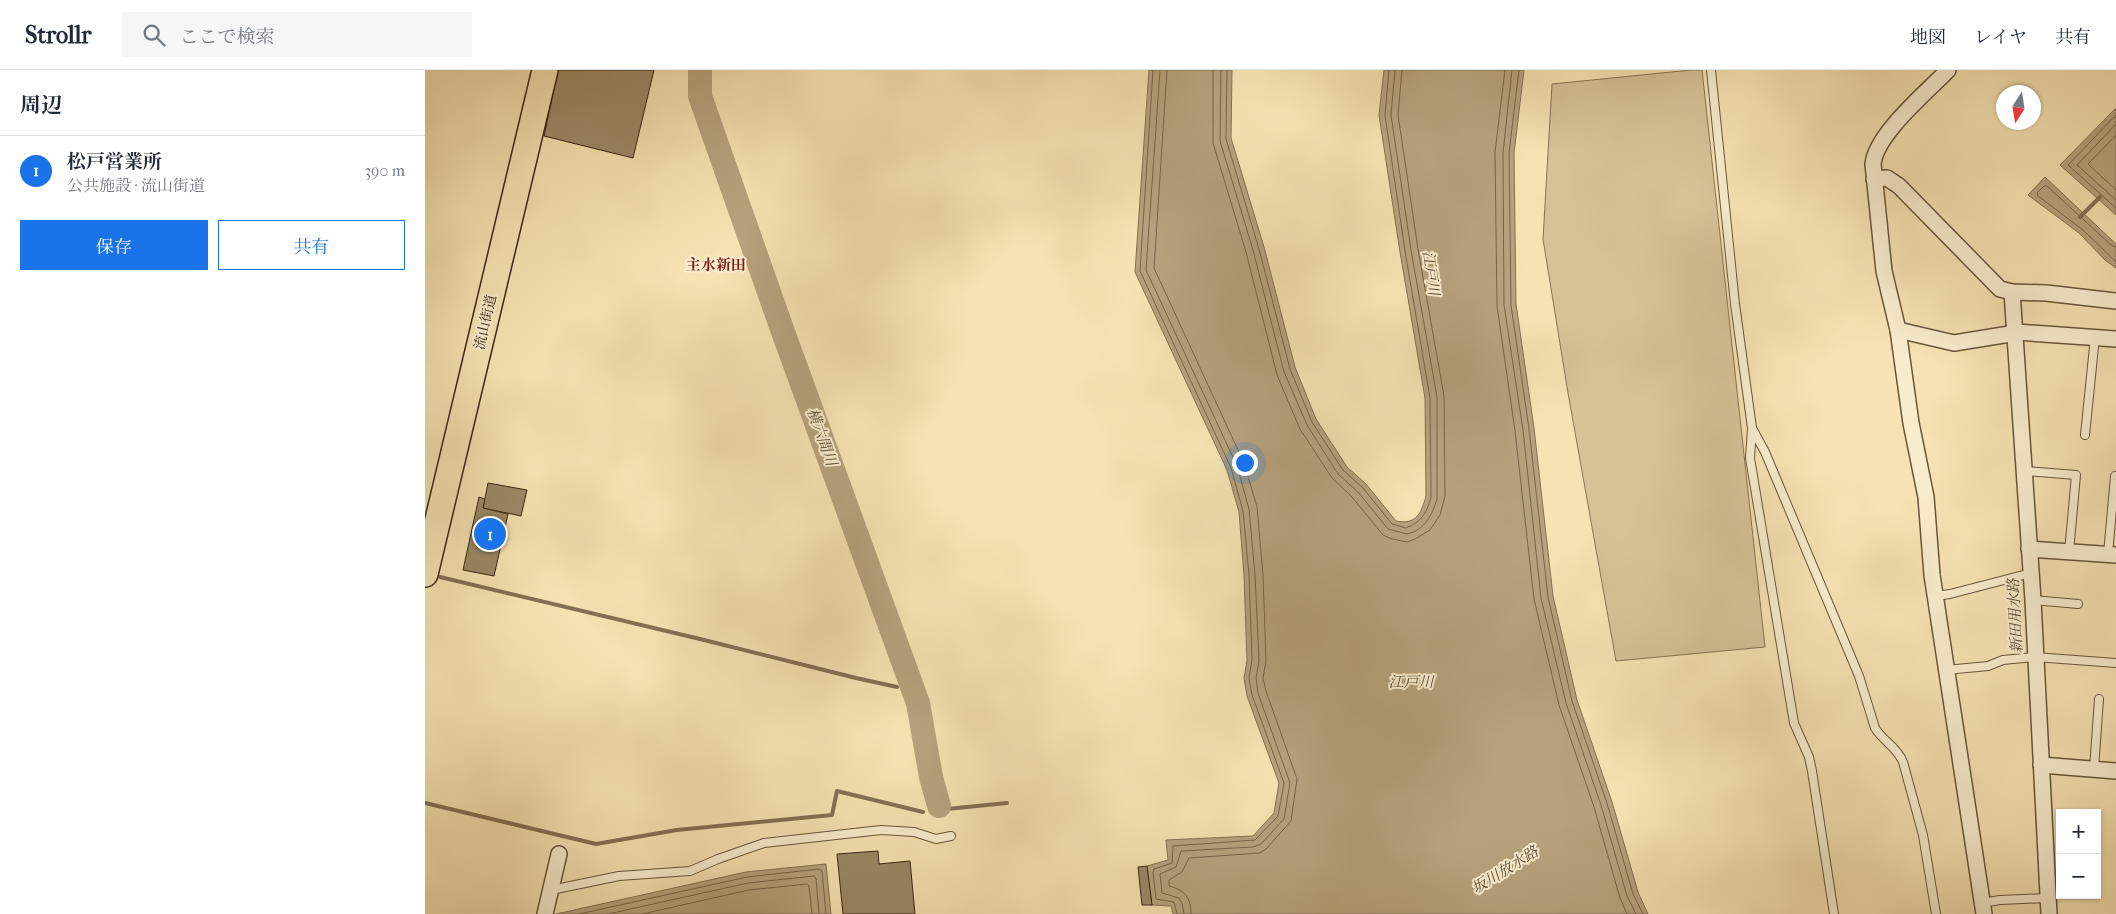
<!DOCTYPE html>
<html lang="ja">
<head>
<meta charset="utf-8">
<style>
	:root { --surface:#fff; --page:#f6f6f7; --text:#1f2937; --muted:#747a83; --line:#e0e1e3; --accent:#1a73e8 }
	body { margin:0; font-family:"IM FELL French Canon","Noto Serif JP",serif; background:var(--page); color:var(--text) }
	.controls { position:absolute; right:15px; bottom:15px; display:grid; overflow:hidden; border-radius:0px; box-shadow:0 1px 4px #0004 }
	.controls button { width:45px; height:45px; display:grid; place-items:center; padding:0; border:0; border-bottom:1px solid var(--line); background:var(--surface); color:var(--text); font:25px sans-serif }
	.compass { position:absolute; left:1571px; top:15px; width:45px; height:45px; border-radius:50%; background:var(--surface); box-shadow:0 1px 4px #0004; rotate:192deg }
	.you { position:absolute; left:819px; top:392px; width:18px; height:18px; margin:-12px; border:4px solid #fff; border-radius:50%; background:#1a73e8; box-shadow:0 0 0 8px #1a73e833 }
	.badge { display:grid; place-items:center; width:32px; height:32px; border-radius:50%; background:var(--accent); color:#fff; font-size:16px; font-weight:700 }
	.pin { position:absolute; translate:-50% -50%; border:2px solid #fff; box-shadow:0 1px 5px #0006 }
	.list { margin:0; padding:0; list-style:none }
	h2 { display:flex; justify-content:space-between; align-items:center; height:65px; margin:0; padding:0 20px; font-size:21px }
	h2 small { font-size:16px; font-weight:400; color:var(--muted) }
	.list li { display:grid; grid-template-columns:32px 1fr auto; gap:15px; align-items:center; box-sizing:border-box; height:70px; padding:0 20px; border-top:1px solid var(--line) }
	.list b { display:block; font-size:19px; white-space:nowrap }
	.list p { margin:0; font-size:16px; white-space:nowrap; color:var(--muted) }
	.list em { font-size:16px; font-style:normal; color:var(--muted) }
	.actions { display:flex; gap:10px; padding:15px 20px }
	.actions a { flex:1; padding:11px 0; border:1px solid var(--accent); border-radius:0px; text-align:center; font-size:18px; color:var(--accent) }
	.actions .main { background:var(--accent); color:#fff }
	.icon { flex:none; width:28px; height:28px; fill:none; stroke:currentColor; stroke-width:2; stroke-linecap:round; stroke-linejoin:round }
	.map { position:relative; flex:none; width:1691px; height:844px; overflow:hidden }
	header { display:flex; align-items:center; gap:30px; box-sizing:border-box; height:70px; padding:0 25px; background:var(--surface); border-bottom:1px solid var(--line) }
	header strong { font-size:24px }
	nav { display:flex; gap:28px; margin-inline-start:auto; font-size:18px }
	.search { width:350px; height:45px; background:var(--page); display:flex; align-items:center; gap:12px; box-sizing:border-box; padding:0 18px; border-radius:0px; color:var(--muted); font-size:19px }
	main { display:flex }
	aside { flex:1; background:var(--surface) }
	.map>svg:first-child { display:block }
	.green { fill:#d6c297; stroke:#887454 }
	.water { fill:#b6a27c; stroke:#847052 }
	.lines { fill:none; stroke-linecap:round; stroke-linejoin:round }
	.shore { stroke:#786447; stroke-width:1 }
	.stream { stroke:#847052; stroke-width:4 }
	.river { stroke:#b6a27c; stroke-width:24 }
	.building { fill:#9b8865; stroke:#392612 }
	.lane-casing { stroke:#68553a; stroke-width:10 }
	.street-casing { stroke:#68553a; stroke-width:18 }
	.primary-casing { stroke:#392612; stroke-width:28 }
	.lane { stroke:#f9eccd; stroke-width:8 }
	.street { stroke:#f9eccd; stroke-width:15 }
	.primary { stroke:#f6e2b2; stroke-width:25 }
	.labels { text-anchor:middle; stroke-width:4; stroke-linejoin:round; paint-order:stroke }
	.street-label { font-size:14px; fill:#392612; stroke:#f9eccd }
	.neighbourhood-label { font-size:15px; font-weight:bold; fill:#7a1f14; stroke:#f9eccd }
	.water-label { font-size:15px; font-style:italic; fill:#5e4b32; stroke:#f9eccd }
</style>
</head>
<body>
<header>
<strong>Strollr</strong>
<div class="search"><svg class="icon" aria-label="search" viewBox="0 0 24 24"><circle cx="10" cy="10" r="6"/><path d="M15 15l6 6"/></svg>ここで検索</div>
<nav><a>地図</a><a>レイヤ</a><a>共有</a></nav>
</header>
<main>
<aside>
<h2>周辺<small></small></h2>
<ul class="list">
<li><span class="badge">1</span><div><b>松戸営業所</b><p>公共施設 · 流山街道</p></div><em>390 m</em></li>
</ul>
<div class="actions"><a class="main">保存</a><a>共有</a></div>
</aside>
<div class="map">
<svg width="1691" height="844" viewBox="0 0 1691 844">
	<rect width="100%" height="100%" fill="#f6e2b2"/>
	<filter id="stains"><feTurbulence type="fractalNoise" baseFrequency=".004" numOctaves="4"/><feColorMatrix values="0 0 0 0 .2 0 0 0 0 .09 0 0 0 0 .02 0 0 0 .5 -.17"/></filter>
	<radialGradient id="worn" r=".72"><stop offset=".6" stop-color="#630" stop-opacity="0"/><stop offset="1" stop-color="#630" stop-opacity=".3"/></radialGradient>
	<polygon class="green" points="1266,0 1277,0 1340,577 1191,591 1143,323 1118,169 1127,14"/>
	<g class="water">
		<path d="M724 0H807L806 68 839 177 870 297 891 349 922 397 941 414 971 451C991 455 996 444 1001 426L1000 328 975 182 954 45 959 0H1099L1089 83 1091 234 1109 358 1128 526 1152 630 1187 732 1213 822 1223 844H748L746 836 727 835 722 796 743 790 741 770 828 766 849 743 854 713 822 626 819 608 822 591 819 505 814 442 802 400 710 202Z"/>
		<polygon points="1691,38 1691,145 1635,95"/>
		<polygon points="1620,107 1691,174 1691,198 1681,191 1654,163 1603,125"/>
		<polygon points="401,794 406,844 131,844 321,802"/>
	</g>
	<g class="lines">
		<g class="shore">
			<polyline points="728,0 715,201 806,398 818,441 824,505 827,590 824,608 827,625 859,713 853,746 830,770 748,776 747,793 729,799 728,802 731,829 749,832 752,844"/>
			<polyline points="735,0 721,200 812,396 824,439 830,505 834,591 831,608 833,623 865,713 859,749 836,774 828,777 756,781 751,797 735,804 737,823 754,828 757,833 759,844"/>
			<path d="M742 0 729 198 819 393 832 437 838 505 841 591 838 608 841 621 872 709 866 751 842 778 835 783 764 788 757 802 744 810V816C760 820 766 828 766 844"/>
			<polyline points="788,0 788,73 821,182 852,305 875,359 907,408 927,427 958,465 967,469 982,472 990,469 1005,460 1015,445 1020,426 1019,326 993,179 973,45 977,0"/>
			<path d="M796 0 795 71 828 180 859 302 882 355 913 404 933 422 963 459 982 464C1000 460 1007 445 1012 429V327L986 180 966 45 970 0"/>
			<path d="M802 0 801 69 834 179 865 299 887 352 918 400 938 418 967 454 981 458C997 452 1002 442 1006 427L1005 328 980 181 960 45 964 0"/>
			<polyline points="1080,0 1070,82 1072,236 1090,361 1109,529 1134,635 1169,737 1195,828 1202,844"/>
			<polyline points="1087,0 1078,83 1079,235 1098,360 1116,528 1141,633 1176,735 1202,826 1211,844"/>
			<polyline points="1094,0 1084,83 1086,235 1104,359 1123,527 1147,631 1182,733 1208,824 1218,844"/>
			<polyline points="1691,45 1643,95 1691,138"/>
			<polyline points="1691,54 1652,95 1691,130"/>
			<polyline points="1691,65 1663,94 1691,120"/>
			<polyline points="1691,177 1686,175 1622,116 1619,116 1612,123 1613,126 1658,160 1691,192"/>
			<polyline points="154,844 322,807 394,799 397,801 401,844"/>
			<polyline points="183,844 323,813 389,806 391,808 394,844"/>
			<polyline points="217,844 324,820 382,814 384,816 387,844"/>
		</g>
		<g class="stream">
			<polyline points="1655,147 1675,127"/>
			<polyline points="15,507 275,569 431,608 472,617"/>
			<polyline points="0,733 171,774 252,760 407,745 412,721 498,742"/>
			<polyline points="512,740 582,733"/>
		</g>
		<polyline class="river" points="275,0 275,26 357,259 493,633 506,707 514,736"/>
	</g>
	<g class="building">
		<polygon points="133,0 229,0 208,88 119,66"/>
		<polygon points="63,413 102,420 96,446 58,438"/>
		<polygon points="54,427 60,429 58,438 83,444 69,506 38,500"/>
		<polygon points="453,781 454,794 485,791 490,844 418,844 412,784"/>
		<polygon points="722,796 727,835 717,835 713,797"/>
	</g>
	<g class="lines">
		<g class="lane-casing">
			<g id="lane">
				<polyline points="1286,0 1310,234 1327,358 1325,388 1369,653 1384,687 1387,701 1409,844"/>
				<path d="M1328 360 1340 382 1434 606 1450 658C1458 671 1472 677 1478 692L1498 765 1511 844"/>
				<polyline points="1660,365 1670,267"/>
				<polyline points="1600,401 1651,405 1644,482"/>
				<polyline points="1683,484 1690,406"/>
				<polyline points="1510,526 1525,524 1606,503"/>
				<polyline points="1608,530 1653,534"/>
				<polyline points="1521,600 1563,596 1578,590 1610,587 1691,593"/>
				<polyline points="1669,699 1674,629"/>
				<polyline points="126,820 194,806 265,801 293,789 339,773 456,760 489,762 511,769 526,766"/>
				<polyline points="1557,833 1575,830 1623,828"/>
			</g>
		</g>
		<g class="street-casing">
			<g id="street">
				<path d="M1523 0C1501 23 1451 64 1448 94L1459 201 1473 260 1486 353 1501 427 1507 505 1559 844"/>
				<polyline points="1449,109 1462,108 1474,116 1575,219 1587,222 1621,223 1691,231"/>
				<polyline points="1587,222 1608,530 1624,844"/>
				<polyline points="1473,260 1529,273 1591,263"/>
				<polyline points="1591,262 1691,269"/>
				<polyline points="1604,479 1691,485"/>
				<polyline points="1616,695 1691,701"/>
				<polyline points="120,844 134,784"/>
			</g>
		</g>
		<g class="primary-casing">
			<polyline id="primary" points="0,504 120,0"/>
		</g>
		<use href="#lane" class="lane"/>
		<use href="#street" class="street"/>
		<use href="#primary" class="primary"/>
	</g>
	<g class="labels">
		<g class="street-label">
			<text transform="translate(60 252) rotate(-77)" y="5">流山街道</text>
		</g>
		<g class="neighbourhood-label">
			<text x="291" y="200">主水新田</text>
		</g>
		<g class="water-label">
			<text transform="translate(1006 203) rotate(82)" y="5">江戸川</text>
			<text transform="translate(397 367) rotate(70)" y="5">横六間川</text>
			<text transform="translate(1590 546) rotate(-93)" y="5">新田用水路</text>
			<text x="986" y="617">江戸川</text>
			<text transform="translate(1080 800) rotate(-32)" y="5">坂川放水路</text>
		</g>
	</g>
	<rect width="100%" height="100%" filter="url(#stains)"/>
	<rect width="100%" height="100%" fill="url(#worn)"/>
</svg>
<div class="controls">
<button>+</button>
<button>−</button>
</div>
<svg class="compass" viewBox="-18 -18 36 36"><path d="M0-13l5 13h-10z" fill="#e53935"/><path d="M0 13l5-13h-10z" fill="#747a83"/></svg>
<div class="you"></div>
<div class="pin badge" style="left:65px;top:464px">1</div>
</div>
</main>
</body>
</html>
